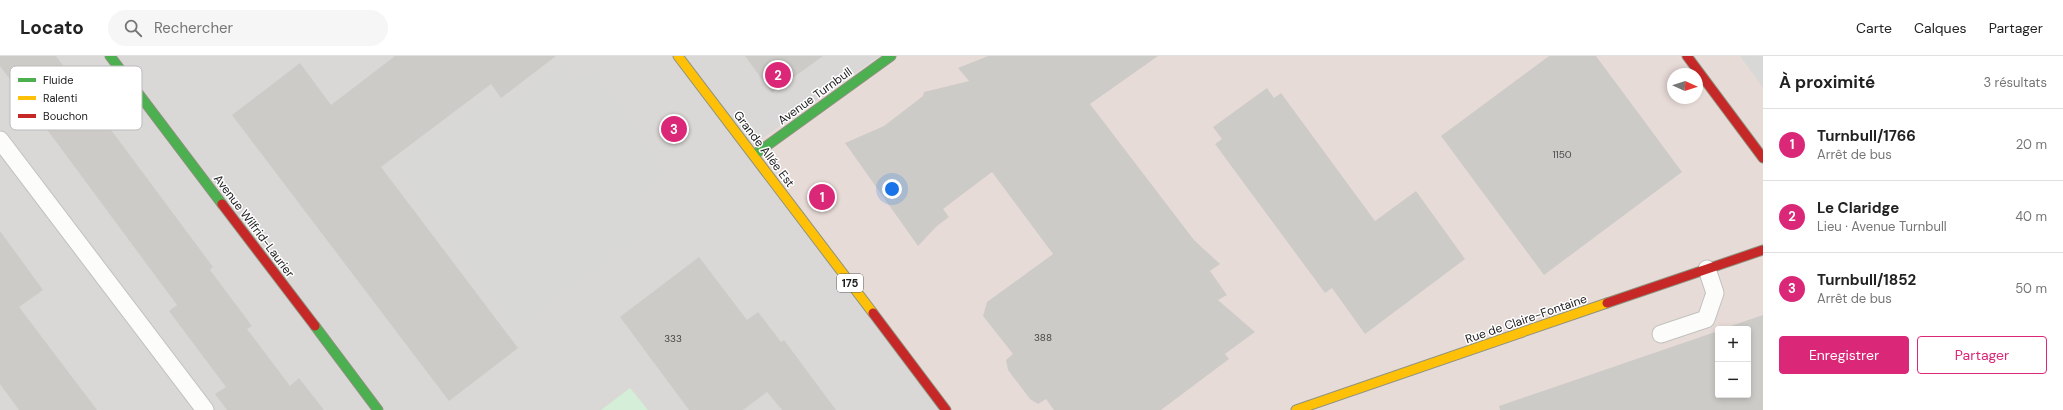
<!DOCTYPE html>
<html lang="fr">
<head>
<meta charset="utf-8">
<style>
	:root { --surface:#fff; --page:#f6f6f6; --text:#222; --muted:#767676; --line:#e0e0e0; --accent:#db2777 }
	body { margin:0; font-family:"DM Sans",sans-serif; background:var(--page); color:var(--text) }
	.controls { position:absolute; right:12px; bottom:12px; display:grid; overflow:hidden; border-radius:4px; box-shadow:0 2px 6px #0003 }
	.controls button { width:36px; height:36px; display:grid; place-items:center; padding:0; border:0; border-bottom:1px solid var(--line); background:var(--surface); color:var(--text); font:20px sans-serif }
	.compass { position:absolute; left:1667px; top:12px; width:36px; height:36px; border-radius:50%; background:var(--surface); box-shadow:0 2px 6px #0003; rotate:93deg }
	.you { position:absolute; left:892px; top:133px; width:14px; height:14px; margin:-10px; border:3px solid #fff; border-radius:50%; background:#1a73e8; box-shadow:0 0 0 6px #1a73e833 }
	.badge { display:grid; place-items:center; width:26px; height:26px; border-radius:50%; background:var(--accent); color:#fff; font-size:13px; font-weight:700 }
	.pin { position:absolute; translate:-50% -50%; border:2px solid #fff; box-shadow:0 1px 4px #0006 }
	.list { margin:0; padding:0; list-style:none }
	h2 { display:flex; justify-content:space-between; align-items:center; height:52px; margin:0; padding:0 16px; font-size:17px }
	h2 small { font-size:13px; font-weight:400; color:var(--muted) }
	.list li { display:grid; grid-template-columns:26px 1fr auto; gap:12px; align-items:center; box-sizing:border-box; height:72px; padding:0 16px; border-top:1px solid var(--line) }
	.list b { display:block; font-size:15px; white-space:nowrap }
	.list p { margin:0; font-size:13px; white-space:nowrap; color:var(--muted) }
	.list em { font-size:13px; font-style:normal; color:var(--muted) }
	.actions { display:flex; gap:8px; padding:12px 16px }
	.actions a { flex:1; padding:9px 0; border:1px solid var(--accent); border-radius:4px; text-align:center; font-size:14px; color:var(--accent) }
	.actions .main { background:var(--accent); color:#fff }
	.icon { flex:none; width:22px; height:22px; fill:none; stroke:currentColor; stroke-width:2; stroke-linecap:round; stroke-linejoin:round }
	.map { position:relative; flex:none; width:1763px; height:354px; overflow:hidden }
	header { display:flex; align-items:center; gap:24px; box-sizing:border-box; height:56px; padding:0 20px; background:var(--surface); border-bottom:1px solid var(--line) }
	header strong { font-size:19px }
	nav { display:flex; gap:22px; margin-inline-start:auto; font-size:14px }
	.search { width:280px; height:36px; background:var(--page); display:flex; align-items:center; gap:10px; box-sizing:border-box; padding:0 14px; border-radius:22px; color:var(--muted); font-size:15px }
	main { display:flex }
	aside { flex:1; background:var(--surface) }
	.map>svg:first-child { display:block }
	.residential { fill:#d9d8d6 }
	.commercial { fill:#e7dbd7; fill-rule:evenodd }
	.religious { fill:#d8d8d6 }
	.park { fill:#d5eed7 }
	.building { fill:#cdcbc8 }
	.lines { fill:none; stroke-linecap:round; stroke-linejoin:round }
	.lane-casing { stroke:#c1c1bf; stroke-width:19 }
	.fast-casing { stroke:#8e927f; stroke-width:11 }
	.slow-casing { stroke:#8e927f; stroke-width:11 }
	.jam-casing { stroke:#8e927f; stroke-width:11 }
	.lane { stroke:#fcfcfb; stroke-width:17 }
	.fast { stroke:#4caf50; stroke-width:9 }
	.slow { stroke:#ffc107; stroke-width:9 }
	.jam { stroke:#c62828; stroke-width:9 }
	.labels { text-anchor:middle; stroke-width:3; stroke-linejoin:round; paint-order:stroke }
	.number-label { font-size:10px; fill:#484847 }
	.shield { fill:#fff; stroke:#606060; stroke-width:1 }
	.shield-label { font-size:11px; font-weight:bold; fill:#1c1c1c }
	.street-label { font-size:12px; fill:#1c1c1c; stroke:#fff }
	.key { fill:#fff; stroke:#bbb; stroke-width:1 }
	.key-label { font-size:11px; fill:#1c1c1c }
</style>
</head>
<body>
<header>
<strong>Locato</strong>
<div class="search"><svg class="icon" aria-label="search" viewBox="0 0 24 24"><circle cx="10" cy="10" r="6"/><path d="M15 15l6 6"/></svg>Rechercher</div>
<nav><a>Carte</a><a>Calques</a><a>Partager</a></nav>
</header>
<main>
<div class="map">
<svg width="1763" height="354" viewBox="0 0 1763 354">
	<rect width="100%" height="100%" fill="#eae9e5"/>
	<polygon class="residential" points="0,0 891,0 946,354 0,354"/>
	<path class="commercial" d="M880 0H1763V354H946L746 94ZM1673 18H1697V42H1673ZM1718 273H1748V339H1718Z"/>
	<g class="religious">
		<polygon points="1740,0 1763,0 1763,32"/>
		<polygon points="563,7 573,25 595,16 667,119 638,138 643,178 516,273 397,109 482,45 496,56"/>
	</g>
	<polygon class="park" points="630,332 648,354 601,354"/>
	<g class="building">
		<polygon points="0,0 56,0 213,211 210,214 252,270 247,273 290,330 299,322 324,354 227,354 215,338 226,331 169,255 177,249 0,10"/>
		<polygon points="395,0 556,0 501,42 491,28 381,111 518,292 449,345 232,59 300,7 331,49"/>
		<polygon points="745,0 823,0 772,37"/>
		<polygon points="988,0 1158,0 1090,48 1194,184 1220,208 1210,215 1227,239 1218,244 1255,276 1225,298 1229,303 1161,354 1054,354 1046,343 1038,348 1030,343 1008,314 1006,304 1013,298 983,260 987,246 1053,198 992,116 943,153 949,161 937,170 918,190 845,87 884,70 923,40 924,36 969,25 958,12"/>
		<polygon points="1549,0 1596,0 1682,116 1544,219 1441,80"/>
		<polygon points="1267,32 1274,42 1281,37 1375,165 1416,135 1465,203 1365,278 1332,232 1325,237 1215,88 1222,83 1213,71"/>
		<polygon points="0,175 43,234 19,251 97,354 19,354 0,328"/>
		<polygon points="699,201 747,264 758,256 781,286 784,284 836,354 782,354 767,336 743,354 689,354 620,261"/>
		<polygon points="1763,259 1763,354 1500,354 1499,350 1718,275 1718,339 1748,339 1748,273 1722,273"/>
	</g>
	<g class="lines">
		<g class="lane-casing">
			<g id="lane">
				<polyline points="0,84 205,354"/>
				<polyline points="1661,278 1706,263 1715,237 1707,213"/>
			</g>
		</g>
		<g class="fast-casing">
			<g id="fast">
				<polyline points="110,0 222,148"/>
				<polyline points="754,99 891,0"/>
				<polyline points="315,270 378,354"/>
			</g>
		</g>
		<g class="slow-casing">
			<g id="slow">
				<polyline points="678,0 873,257"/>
				<polyline points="1296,354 1607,247"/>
			</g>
		</g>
		<g class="jam-casing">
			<g id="jam">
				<polyline points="1687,0 1763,102"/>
				<polyline points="222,148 315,270"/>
				<polyline points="1607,247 1763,194"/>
				<polyline points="873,257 946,354"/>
			</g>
		</g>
		<use href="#lane" class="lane"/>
		<use href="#fast" class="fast"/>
		<use href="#slow" class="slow"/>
		<use href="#jam" class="jam"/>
	</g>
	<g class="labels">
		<g class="number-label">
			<text x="1562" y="102">1150</text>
			<text x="1043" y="285">388</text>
			<text x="673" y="286">333</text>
		</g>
		<rect class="shield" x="837" y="218" width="26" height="18" rx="3"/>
		<g class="shield-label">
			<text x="850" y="231">175</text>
		</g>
		<g class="street-label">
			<text transform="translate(815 40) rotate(-36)" y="4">Avenue Turnbull</text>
			<text transform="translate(764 93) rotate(53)" y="4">Grande Allée Est</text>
			<text transform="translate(254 170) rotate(53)" y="4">Avenue Wilfrid-Laurier</text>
			<text transform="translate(1526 263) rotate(-19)" y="4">Rue de Claire-Fontaine</text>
		</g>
	</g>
	<rect x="10" y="10" width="132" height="64" rx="6" class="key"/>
	<rect x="18" y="22" width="18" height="4" fill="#4caf50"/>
	<rect x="18" y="40" width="18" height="4" fill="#ffc107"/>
	<rect x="18" y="58" width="18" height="4" fill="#c62828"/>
	<g class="key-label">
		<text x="43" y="28">Fluide</text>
		<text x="43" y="46">Ralenti</text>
		<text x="43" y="64">Bouchon</text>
	</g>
</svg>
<div class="controls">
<button>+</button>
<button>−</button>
</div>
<svg class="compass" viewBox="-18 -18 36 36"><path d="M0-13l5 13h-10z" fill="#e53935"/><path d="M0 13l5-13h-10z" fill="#767676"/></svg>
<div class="you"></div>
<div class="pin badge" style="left:822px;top:141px">1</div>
<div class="pin badge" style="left:778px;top:19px">2</div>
<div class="pin badge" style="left:674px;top:73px">3</div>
</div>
<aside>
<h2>À proximité<small>3 résultats</small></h2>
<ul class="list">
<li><span class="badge">1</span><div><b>Turnbull/1766</b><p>Arrêt de bus</p></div><em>20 m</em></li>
<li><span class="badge">2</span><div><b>Le Claridge</b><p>Lieu · Avenue Turnbull</p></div><em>40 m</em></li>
<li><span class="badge">3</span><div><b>Turnbull/1852</b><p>Arrêt de bus</p></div><em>50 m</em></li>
</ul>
<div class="actions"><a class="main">Enregistrer</a><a>Partager</a></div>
</aside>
</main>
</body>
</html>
